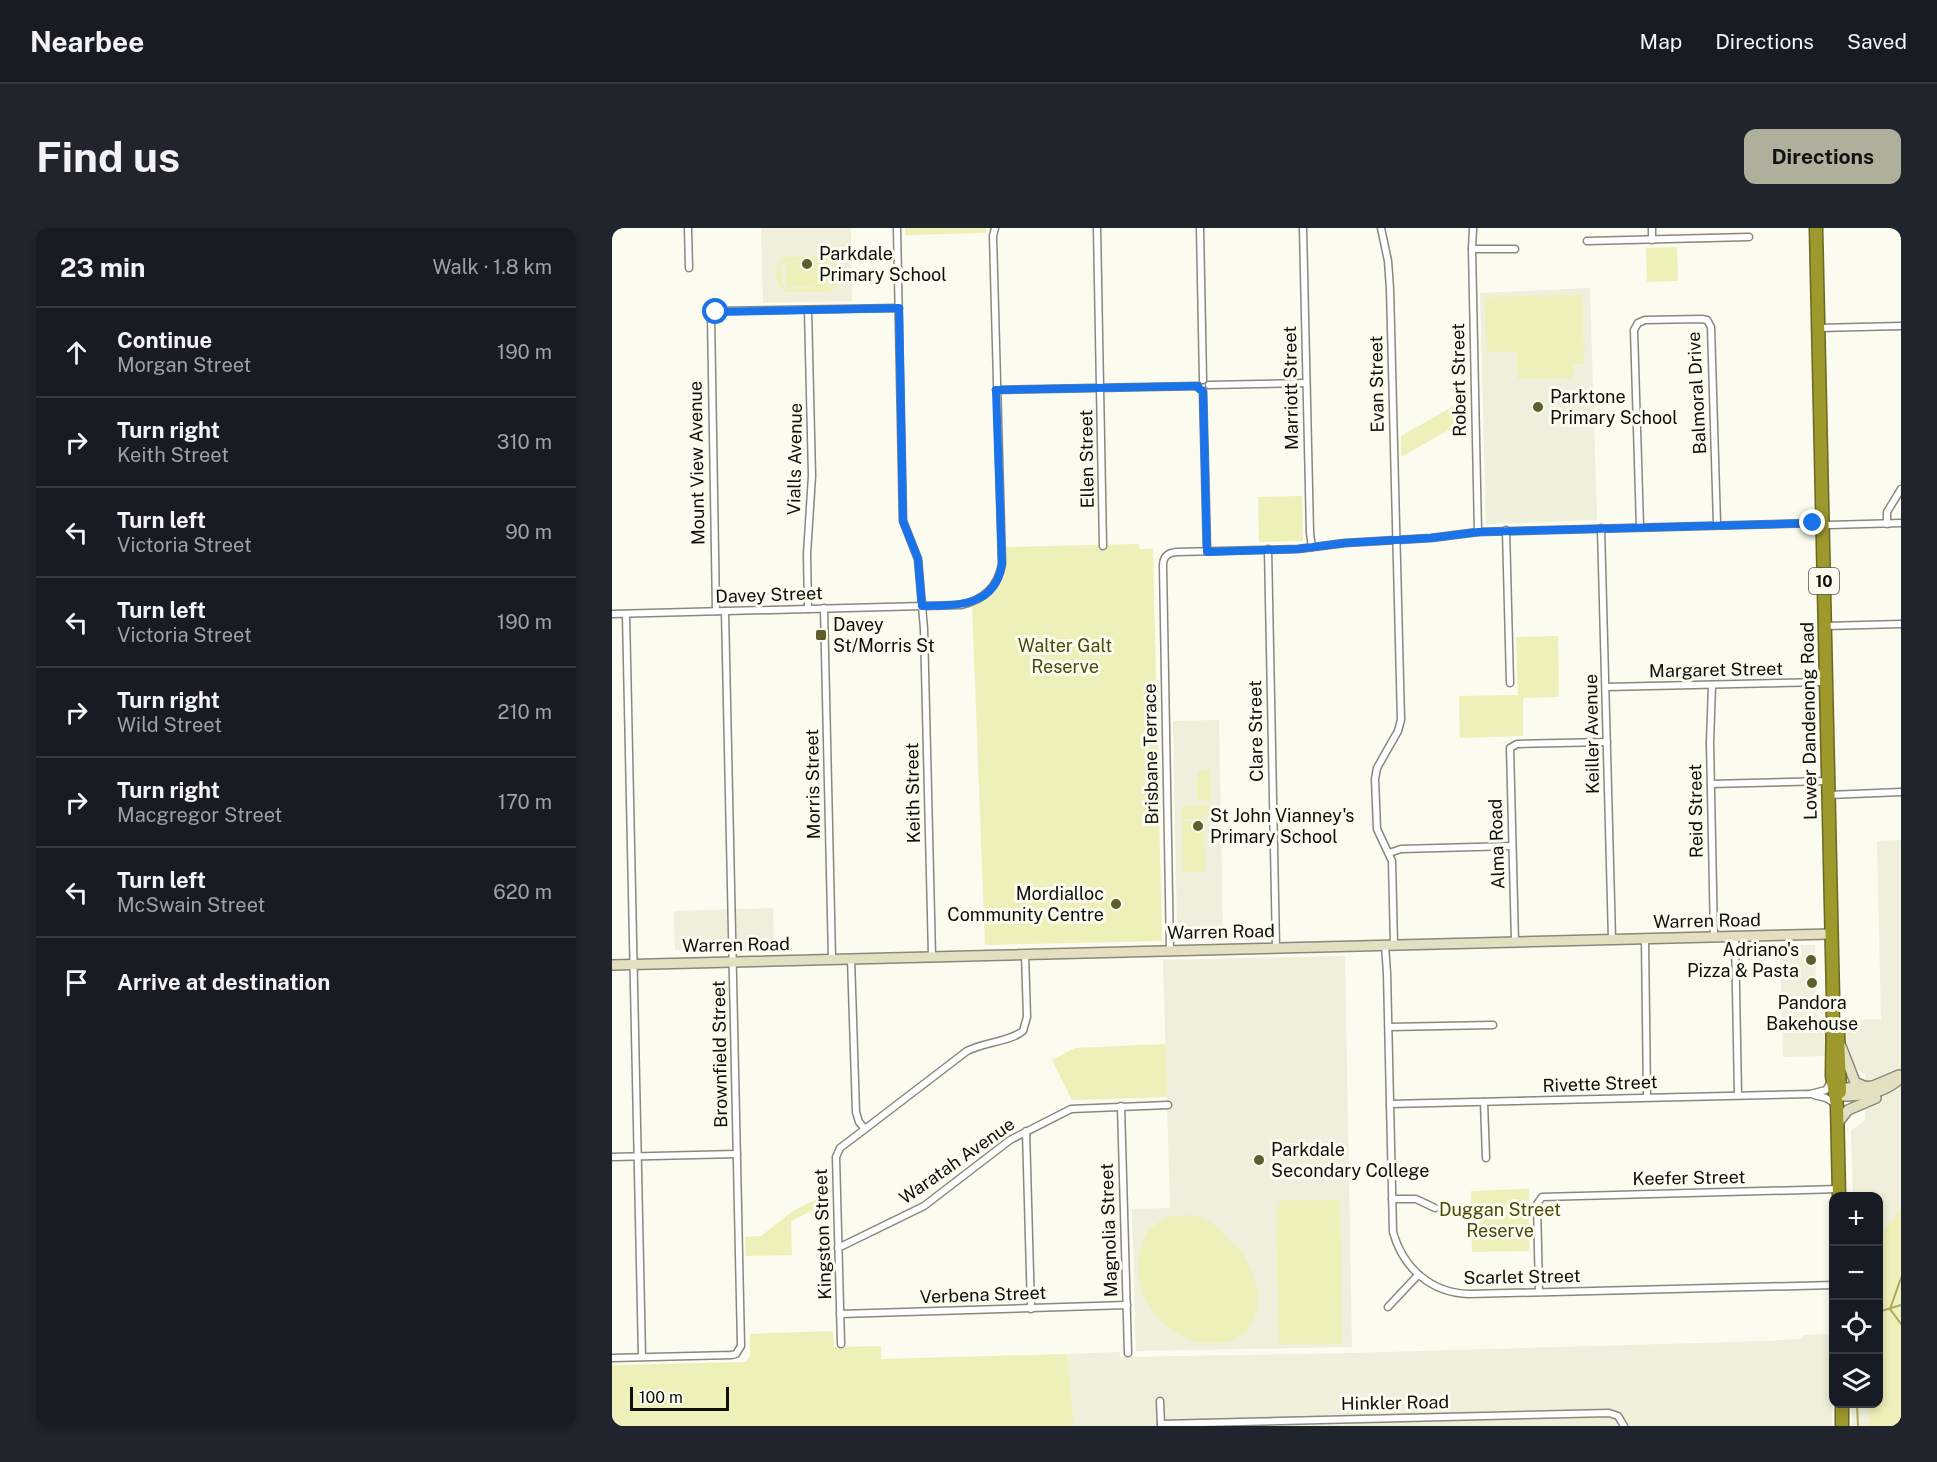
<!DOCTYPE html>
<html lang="en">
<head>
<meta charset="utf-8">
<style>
	:root { --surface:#171b24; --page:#20242c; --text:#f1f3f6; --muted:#9ea1a6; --line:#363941; --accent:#afb09b }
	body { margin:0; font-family:"Public Sans",sans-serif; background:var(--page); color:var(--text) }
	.controls { position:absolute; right:18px; bottom:18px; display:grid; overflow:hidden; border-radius:12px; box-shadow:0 3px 9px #0003 }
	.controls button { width:54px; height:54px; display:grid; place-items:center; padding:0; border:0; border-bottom:2px solid var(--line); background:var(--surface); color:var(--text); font:30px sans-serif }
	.scale { position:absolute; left:18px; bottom:15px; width:99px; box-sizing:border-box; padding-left:6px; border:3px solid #0e0e0a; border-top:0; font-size:16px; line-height:21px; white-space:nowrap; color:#0e0e0a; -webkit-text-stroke:4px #fbfbef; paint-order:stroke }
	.stop { position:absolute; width:18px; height:18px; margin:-14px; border:4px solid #1a73e8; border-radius:50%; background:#fff }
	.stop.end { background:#1a73e8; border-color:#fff; box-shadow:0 2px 6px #0008 }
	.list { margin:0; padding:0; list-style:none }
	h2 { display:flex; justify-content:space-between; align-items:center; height:78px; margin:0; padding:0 24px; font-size:26px }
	h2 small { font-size:20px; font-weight:400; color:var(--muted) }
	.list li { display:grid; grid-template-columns:39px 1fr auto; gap:18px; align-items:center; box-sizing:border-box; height:90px; padding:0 24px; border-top:2px solid var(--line) }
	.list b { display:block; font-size:22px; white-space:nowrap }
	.list p { margin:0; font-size:20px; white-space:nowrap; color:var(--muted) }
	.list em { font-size:20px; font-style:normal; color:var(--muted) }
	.icon { flex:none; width:33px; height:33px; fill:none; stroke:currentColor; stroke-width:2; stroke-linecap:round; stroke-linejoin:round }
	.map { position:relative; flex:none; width:1289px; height:1198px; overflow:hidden; border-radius:12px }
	header { display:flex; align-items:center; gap:36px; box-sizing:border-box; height:84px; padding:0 30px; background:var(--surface); border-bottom:2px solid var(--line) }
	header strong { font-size:28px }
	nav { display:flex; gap:33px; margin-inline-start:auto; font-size:21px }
	.intro { display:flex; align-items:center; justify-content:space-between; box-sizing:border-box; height:144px; padding:0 36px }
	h1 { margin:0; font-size:42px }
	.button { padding:15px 27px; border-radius:12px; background:var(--accent); color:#111; font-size:21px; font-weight:700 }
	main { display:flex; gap:36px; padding:0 36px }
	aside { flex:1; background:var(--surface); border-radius:12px; box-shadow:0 3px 9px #0003 }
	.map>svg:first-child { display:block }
	.built { fill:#efefdb }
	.green { fill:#efefb9; fill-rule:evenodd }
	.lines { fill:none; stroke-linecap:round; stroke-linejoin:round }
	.stream { stroke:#acaa59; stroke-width:2 }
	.street-casing { stroke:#88887d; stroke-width:9 }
	.secondary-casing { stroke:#88887d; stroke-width:12 }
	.highway-casing { stroke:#6b6821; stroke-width:15 }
	.street { stroke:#fff; stroke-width:6 }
	.secondary { stroke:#e2e0c0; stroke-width:9 }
	.highway { stroke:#9d992d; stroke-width:12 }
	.route { stroke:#1a73e8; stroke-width:8 }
	.poi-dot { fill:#5f5e2b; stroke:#fbfbef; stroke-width:2 }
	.labels { text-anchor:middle; stroke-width:6; stroke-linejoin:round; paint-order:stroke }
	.shield { fill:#fbfbef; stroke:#55554f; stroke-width:1.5 }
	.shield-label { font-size:16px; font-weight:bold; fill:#0e0e0a }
	.poi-label { font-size:18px; fill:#0e0e0a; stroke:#fbfbef; text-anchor:start }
	.street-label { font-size:18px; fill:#0e0e0a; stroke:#fbfbef }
	.park-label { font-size:18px; fill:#4b4907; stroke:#fbfbef }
</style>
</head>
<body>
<header>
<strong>Nearbee</strong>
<nav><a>Map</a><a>Directions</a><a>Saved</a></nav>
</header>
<div class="intro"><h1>Find us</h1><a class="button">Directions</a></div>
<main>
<aside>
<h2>23 min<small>Walk · 1.8 km</small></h2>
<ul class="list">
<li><svg class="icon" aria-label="ahead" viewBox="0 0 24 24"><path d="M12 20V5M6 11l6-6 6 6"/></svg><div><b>Continue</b><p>Morgan Street</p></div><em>190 m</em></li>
<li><svg class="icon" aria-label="right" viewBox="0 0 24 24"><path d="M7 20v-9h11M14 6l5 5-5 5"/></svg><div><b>Turn right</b><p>Keith Street</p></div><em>310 m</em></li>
<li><svg class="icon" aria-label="left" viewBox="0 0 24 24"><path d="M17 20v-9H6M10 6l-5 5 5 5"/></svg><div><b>Turn left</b><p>Victoria Street</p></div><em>90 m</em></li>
<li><svg class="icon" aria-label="left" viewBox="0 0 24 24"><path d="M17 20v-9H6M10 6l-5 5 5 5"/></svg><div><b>Turn left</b><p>Victoria Street</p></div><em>190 m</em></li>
<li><svg class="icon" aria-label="right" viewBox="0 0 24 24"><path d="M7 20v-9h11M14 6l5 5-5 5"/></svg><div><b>Turn right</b><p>Wild Street</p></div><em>210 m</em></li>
<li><svg class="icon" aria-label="right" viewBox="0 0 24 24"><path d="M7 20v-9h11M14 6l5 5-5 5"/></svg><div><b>Turn right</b><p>Macgregor Street</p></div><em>170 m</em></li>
<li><svg class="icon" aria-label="left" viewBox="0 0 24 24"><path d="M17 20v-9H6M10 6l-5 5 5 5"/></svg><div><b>Turn left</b><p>McSwain Street</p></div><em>620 m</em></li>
<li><svg class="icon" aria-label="arrive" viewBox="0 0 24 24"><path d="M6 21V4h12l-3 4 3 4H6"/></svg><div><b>Arrive at destination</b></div></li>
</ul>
</aside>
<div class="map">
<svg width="1289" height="1198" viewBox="0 0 1289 1198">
	<rect width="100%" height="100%" fill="#fbfbef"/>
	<g class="built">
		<polygon points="149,0 239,0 240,73 151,75"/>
		<polygon points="978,60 985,292 874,296 868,65"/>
		<polygon points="607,492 611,710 574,711 565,703 561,493"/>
		<polygon points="1289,612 1289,1198 1240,1198 1239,1176 1266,1176 1266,968 1241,968 1239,902 1253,893 1253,846 1243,840 1235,814 1234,792 1269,791 1265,613"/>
		<polygon points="161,680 162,722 102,724 102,721 63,722 62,683"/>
		<polygon points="1168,717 1203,717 1205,797 1212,797 1212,828 1171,829"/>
		<polygon points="733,728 740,1119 524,1123 520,981 558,980 551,732"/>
		<polygon points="1218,1106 1220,1198 462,1198 455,1126 508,1124 508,1129 740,1125 1156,1113 1187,1111 1192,1107"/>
	</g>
	<g class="green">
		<polygon points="293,0 374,0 374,5 293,7"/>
		<polygon points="1065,19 1066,53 1035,54 1034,20"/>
		<path d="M172 29 215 28 220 30 224 39 223 59 216 64H175C162 59 161 36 172 29ZM214 32 220 37 221 55 218 59 175 61 170 57 169 38 172 34Z"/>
		<polygon points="215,33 216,59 174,59 174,34"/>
		<polygon points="970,67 972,136 961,136 961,150 906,151 905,124 875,124 873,69"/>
		<polygon points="856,170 856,191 789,229 789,208"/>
		<polygon points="690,268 691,313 647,314 646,269"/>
		<path d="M527 316 528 321H541L550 713 373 717 360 378C388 368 394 347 394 319Z"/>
		<polygon points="946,408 947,469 911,470 911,508 848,510 847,468 906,467 904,409"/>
		<polygon points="598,542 599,572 585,573 585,543"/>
		<polygon points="598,577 599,590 570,591 570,578"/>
		<polygon points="592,592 593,644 571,644 570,593"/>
		<polygon points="554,816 555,869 460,872 440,832 463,820"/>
		<polygon points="917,961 917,1023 860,1024 859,963"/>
		<polygon points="216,965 216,975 179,993 180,1027 134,1028 133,1009 149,1008 181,983"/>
		<polygon points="670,972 728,972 730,1115 667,1117 664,983"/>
		<polygon points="1289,982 1289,1198 1257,1198 1257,1176 1266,1176 1267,1007"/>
		<path d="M573 987C578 988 586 988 591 990 600 994 609 1003 615 1010 620 1016 627 1021 631 1027 648 1052 656 1094 623 1111 616 1114 608 1115 600 1115 553 1116 516 1064 529 1020 532 1007 541 995 555 990 560 988 567 988 573 987Z"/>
		<polygon points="221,1103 222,1119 269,1118 269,1131 455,1126 462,1198 0,1198 0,1137 134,1134 138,1128 138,1106"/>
	</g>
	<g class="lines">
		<g class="stream">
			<polyline points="1289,1050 1278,1081 1289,1096"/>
			<polyline points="1266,1084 1289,1077"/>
			<polyline points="1245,1176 1246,1198"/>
		</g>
		<g class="street-casing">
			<g id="street">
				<polyline points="76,0 77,40"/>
				<polyline points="285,0 291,293 306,331 312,401 320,728"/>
				<polyline points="485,0 491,318"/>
				<polyline points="588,0 591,152"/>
				<polyline points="691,0 698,305 700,319"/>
				<polyline points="769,0 776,33 778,61 789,492 786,503 765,540 763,551 765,601 780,633 782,717"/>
				<polyline points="861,0 860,21 866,304"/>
				<polyline points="1040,0 1040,12"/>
				<polyline points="975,13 1137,9"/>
				<polyline points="860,21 903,21"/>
				<polyline points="1206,100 1289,98"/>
				<polyline points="597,157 694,155"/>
				<polyline points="384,162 586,158"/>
				<polyline points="591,163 595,323"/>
				<polyline points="1275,296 1275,284 1289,261"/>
				<polyline points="1028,299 1022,102 1026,95 1033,92 1090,91 1095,92 1099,99 1105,296"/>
				<polyline points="989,300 1000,711"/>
				<polyline points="894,302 898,455"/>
				<polyline points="656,321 664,719"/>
				<polyline points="212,380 220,731"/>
				<polyline points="196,381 195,326 200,248 196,82"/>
				<polyline points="104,383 99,88 107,83 287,80"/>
				<path d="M0 386 349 377C371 372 386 359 390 336L381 8 383 0"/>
				<polyline points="14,386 30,1129"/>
				<polyline points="1213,398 1289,396"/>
				<polyline points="1100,457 1098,515 1102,709"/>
				<polyline points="994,459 1214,454"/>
				<polyline points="1099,556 1217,553"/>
				<polyline points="1217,567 1289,564"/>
				<polyline points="777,625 789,621 900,618"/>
				<polyline points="1123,708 1126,867"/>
				<polyline points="1033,711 1035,869"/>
				<polyline points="903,714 898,520 905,516 995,514"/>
				<path d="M773 717 775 745 781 1004C791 1040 819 1065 857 1066L1222 1057"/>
				<path d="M558 722 551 338C551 329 555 325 564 324L686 321 733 315 819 310 866 304 1205 295 1217 297 1289 295"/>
				<polyline points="777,799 881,797"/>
				<polyline points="1202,867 1214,870 1222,875"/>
				<polyline points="872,874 874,930"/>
				<polyline points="778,876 1198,866 1214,862 1219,854"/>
				<polyline points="509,878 516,1125"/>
				<path d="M253 901 355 823C372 814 397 814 411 803L415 789 413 726"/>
				<polyline points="414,903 419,1081"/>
				<polyline points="0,929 125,926"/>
				<polyline points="780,971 804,971 823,980"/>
				<polyline points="226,1020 312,978 398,912 459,881 556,877"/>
				<polyline points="927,1064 925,976 930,969 1227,961"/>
				<polyline points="776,1079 806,1047"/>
				<polyline points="228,1086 515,1077"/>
				<polyline points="229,1116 224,929 228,920 253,901 247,894 244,884 239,730"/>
				<polyline points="0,1130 120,1127 124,1126 129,1118 113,383"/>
				<polyline points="548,1173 549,1197"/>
				<polyline points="549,1196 997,1185 1006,1188 1012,1198"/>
			</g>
		</g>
		<g class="secondary-casing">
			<g id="secondary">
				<polyline points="0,737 1220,706"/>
				<polyline points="1229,818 1243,854 1252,858"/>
				<polyline points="1222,861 1261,858 1287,847"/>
				<path d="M1223 868C1248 868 1269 868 1289 850"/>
				<polyline points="1225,896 1236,882 1264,870"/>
			</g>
		</g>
		<g class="highway-casing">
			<g id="highway">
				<polyline points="1204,0 1221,770 1220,848 1225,878 1227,968"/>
				<polyline points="1226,804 1228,864"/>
				<polyline points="1230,1176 1230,1198"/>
			</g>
		</g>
		<use href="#street" class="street"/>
		<use href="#secondary" class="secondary"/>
		<use href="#highway" class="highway"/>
	</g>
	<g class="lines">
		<path class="route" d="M104 84 287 80 291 293 306 331 310 378C344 377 383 380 390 336L384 162 586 158 587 161 591 163 595 324 686 321 733 315 819 310 866 304 1201 295"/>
	</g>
	<g class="poi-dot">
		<circle cx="195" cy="36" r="6"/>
		<circle cx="926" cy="179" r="6"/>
		<rect x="203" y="401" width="12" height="12" rx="3"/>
		<circle cx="586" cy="598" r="6"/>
		<circle cx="504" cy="676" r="6"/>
		<circle cx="1199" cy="732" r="6"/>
		<circle cx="1200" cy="755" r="6"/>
		<circle cx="647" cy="932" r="6"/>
	</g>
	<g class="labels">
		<rect class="shield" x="1197" y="340" width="30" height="26" rx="4.5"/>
		<g class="shield-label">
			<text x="1212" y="359">10</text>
		</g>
		<g class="poi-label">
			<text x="207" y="32">Parkdale<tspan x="207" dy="21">Primary School</tspan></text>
			<text x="938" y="175">Parktone<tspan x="938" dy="21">Primary School</tspan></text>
			<text x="221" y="403">Davey<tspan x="221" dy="21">St/Morris St</tspan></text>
			<text x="598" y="594">St John Vianney's<tspan x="598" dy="21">Primary School</tspan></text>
			<text x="492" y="672" text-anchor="end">Mordialloc<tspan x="492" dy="21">Community Centre</tspan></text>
			<text x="1187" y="728" text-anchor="end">Adriano's<tspan x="1187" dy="21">Pizza &amp; Pasta</tspan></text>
			<text x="1200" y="781" text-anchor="middle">Pandora<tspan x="1200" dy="21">Bakehouse</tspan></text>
			<text x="659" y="928">Parkdale<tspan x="659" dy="21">Secondary College</tspan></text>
		</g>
		<g class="street-label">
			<text transform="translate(847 152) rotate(-91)" y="6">Robert Street</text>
			<text transform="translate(765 156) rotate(-91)" y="6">Evan Street</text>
			<text transform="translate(679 160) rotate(-91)" y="6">Marriott Street</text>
			<text transform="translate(1085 165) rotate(-93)" y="6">Balmoral Drive</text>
			<text transform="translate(183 231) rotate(-89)" y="6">Vialls Avenue</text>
			<text transform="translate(475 231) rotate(-91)" y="6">Ellen Street</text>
			<text transform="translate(85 235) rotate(-91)" y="6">Mount View Avenue</text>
			<text transform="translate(157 367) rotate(-2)" y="6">Davey Street</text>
			<text transform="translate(1104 442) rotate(-1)" y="6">Margaret Street</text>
			<text transform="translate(1197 493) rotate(-91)" y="6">Lower Dandenong Road</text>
			<text transform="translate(644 503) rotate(-91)" y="6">Clare Street</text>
			<text transform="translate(980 506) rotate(-91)" y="6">Keiller Avenue</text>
			<text transform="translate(539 526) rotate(-91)" y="6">Brisbane Terrace</text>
			<text transform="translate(201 556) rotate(-91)" y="6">Morris Street</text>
			<text transform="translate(301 565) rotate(-91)" y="6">Keith Street</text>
			<text transform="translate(1084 583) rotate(-91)" y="6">Reid Street</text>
			<text transform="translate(885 616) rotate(-92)" y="6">Alma Road</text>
			<text transform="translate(1095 693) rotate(-1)" y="6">Warren Road</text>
			<text transform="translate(609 704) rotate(-1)" y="6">Warren Road</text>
			<text transform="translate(124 717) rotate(-1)" y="6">Warren Road</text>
			<text transform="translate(108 826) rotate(-91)" y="6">Brownfield Street</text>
			<text transform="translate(988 856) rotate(-2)" y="6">Rivette Street</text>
			<text transform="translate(345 933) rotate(-35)" y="6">Waratah Avenue</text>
			<text transform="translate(1077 950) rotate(-1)" y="6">Keefer Street</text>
			<text transform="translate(497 1002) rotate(-92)" y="6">Magnolia Street</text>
			<text transform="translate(211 1006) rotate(-92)" y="6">Kingston Street</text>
			<text transform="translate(910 1049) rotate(-1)" y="6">Scarlet Street</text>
			<text transform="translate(371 1067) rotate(-2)" y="6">Verbena Street</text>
			<text transform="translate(783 1175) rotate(-1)" y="6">Hinkler Road</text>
		</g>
		<g class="park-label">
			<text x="453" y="424">Walter Galt<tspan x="453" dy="21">Reserve</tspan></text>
			<text x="888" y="988">Duggan Street<tspan x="888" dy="21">Reserve</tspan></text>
		</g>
	</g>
</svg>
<div class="controls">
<button>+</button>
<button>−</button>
<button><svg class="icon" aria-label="locate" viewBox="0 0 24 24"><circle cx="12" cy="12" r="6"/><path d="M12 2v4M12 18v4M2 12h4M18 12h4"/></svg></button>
<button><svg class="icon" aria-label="layers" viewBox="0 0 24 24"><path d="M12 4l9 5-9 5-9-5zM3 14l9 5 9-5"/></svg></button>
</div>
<div class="scale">100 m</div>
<div class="stop" style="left:104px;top:84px"></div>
<div class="stop end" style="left:1201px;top:295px"></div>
</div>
</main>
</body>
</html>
